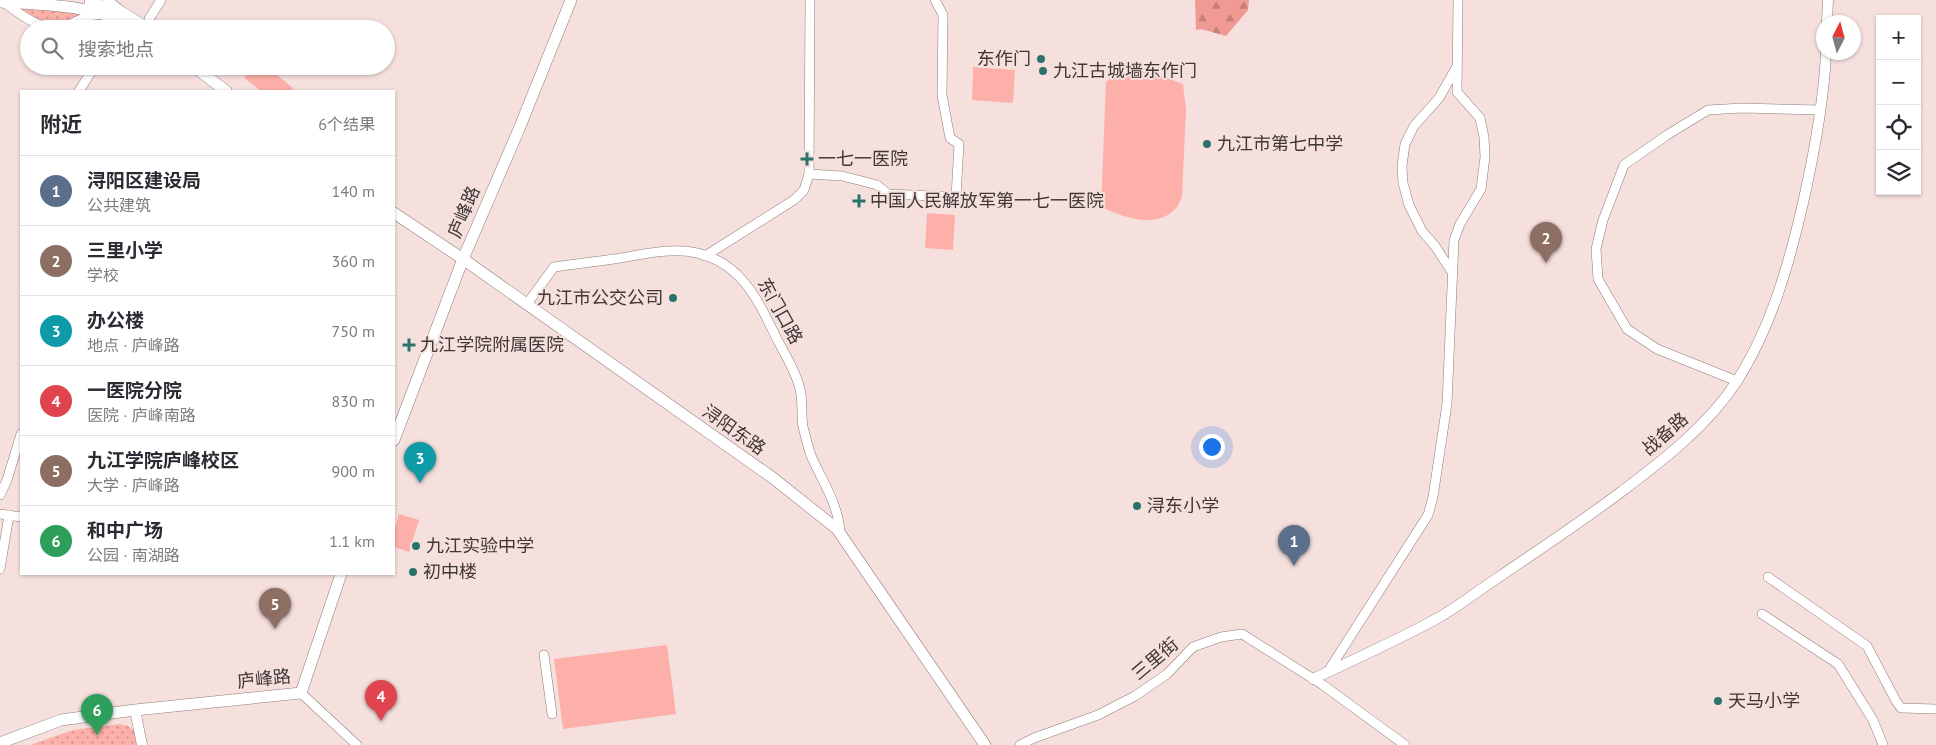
<!DOCTYPE html>
<html lang="zh">
<head>
<meta charset="utf-8">
<style>
	:root { --surface:#fff; --page:#f7f7f7; --text:#2b2b33; --muted:#7c7c81; --line:#e1e1e2; --accent:#111827 }
	body { margin:0; font-family:"PT Sans","Noto Sans SC",sans-serif; background:var(--page); color:var(--text) }
	.controls { position:absolute; right:15px; top:15px; display:grid; overflow:hidden; border-radius:0px; box-shadow:0 1px 4px #0004 }
	.controls button { width:45px; height:45px; display:grid; place-items:center; padding:0; border:0; border-bottom:1px solid var(--line); background:var(--surface); color:var(--text); font:25px sans-serif }
	.compass { position:absolute; left:1816px; top:15px; width:45px; height:45px; border-radius:50%; background:var(--surface); box-shadow:0 1px 4px #0004; rotate:6deg }
	.you { position:absolute; left:1211px; top:446px; width:18px; height:18px; margin:-12px; border:4px solid #fff; border-radius:50%; background:#1a73e8; box-shadow:0 0 0 8px #1a73e833 }
	.badge { display:grid; place-items:center; width:32px; height:32px; border-radius:50%; background:var(--accent); color:#fff; font-size:16px; font-weight:700 }
	.pin { position:absolute; translate:-50% -41px; filter:drop-shadow(0 1px 2px #0008) }
	.pin::after { content:''; position:absolute; top:26px; width:18px; height:15px; background:inherit; clip-path:polygon(0 0,100% 0,50% 100%) }
	.list { margin:0; padding:0; list-style:none }
	h2 { display:flex; justify-content:space-between; align-items:center; height:65px; margin:0; padding:0 20px; font-size:21px }
	h2 small { font-size:16px; font-weight:400; color:var(--muted) }
	.list li { display:grid; grid-template-columns:32px 1fr auto; gap:15px; align-items:center; box-sizing:border-box; height:70px; padding:0 20px; border-top:1px solid var(--line) }
	.list b { display:block; font-size:19px; white-space:nowrap }
	.list p { margin:0; font-size:16px; white-space:nowrap; color:var(--muted) }
	.list em { font-size:16px; font-style:normal; color:var(--muted) }
	.icon { flex:none; width:28px; height:28px; fill:none; stroke:currentColor; stroke-width:2; stroke-linecap:round; stroke-linejoin:round }
	.map { position:relative; flex:none; width:1936px; height:745px; overflow:hidden }
	.search { position:absolute; background:var(--surface); box-shadow:0 1px 4px #0004; left:20px; top:20px; width:375px; height:55px; display:flex; align-items:center; gap:12px; box-sizing:border-box; padding:0 18px; border-radius:28px; color:var(--muted); font-size:19px }
	.panel { position:absolute; background:var(--surface); box-shadow:0 1px 4px #0004; left:20px; top:90px; width:375px; height:485px; border-radius:0px }
	.map>svg:first-child { display:block }
	.grass { fill:#fcb0a9 }
	.forest { fill:url(#forest-firs) }
	.park { fill:url(#park-dots) }
	.lines { fill:none; stroke-linecap:round; stroke-linejoin:round }
	.minor-casing { stroke:#8f7c7a; stroke-width:10 }
	.tertiary-casing { stroke:#8f7c7a; stroke-width:11 }
	.secondary-casing { stroke:#8f7c7a; stroke-width:12 }
	.minor { stroke:#fff; stroke-width:9 }
	.tertiary { stroke:#fff; stroke-width:10 }
	.secondary { stroke:#fff; stroke-width:11 }
	.poi-dot { fill:#2a736d; stroke:#f6e0de; stroke-width:2 }
	.labels { text-anchor:middle; stroke-width:4; stroke-linejoin:round; paint-order:stroke }
	.poi-label { font-size:18px; fill:#3f3736; stroke:#f6e0de; text-anchor:start }
	.street-label { font-size:18px; fill:#3f3736; stroke:#f6e0de }
</style>
</head>
<body>
<div class="map">
<svg width="1936" height="745" viewBox="0 0 1936 745">
	<defs>
		<pattern id="forest-firs" width="22" height="20" patternUnits="userSpaceOnUse" patternTransform="scale(1.25)"><rect width="22" height="20" fill="#f19a93"/><path d="M5 1l3.5 6h-7zM16 11l3.5 6h-7z" fill="#c57e79"/></pattern>
		<pattern id="park-dots" width="8" height="8" patternUnits="userSpaceOnUse" patternTransform="scale(1.25)"><rect width="8" height="8" fill="#fcb0a9"/><path d="M2 2h.1M6 6h.1" fill="none" stroke="#cd908a" stroke-width="1.8" stroke-linecap="round"/></pattern>
	</defs>
	<rect width="100%" height="100%" fill="#f6e0de"/>
	<g class="grass">
		<polygon points="253,66 266,66 293,88 291,91 261,91 244,78"/>
		<polygon points="973,67 1015,70 1013,103 972,100"/>
		<path d="M1148 71 1183 84 1186 110 1182 197C1180 200 1179 205 1176 208 1157 230 1123 217 1101 207L1106 82 1116 74Z"/>
		<polygon points="927,213 955,215 953,250 925,248"/>
		<polygon points="399,514 419,520 409,552 394,547 394,532"/>
		<polygon points="667,645 676,714 563,729 554,659"/>
	</g>
	<polygon class="forest" points="1195,0 1249,0 1248,10 1226,36 1201,29 1196,30"/>
	<g class="park">
		<polygon points="17,6 86,13 60,25 36,18"/>
		<path d="M120 724C134 726 136 732 138 745H30L73 730Z"/>
	</g>
	<g class="lines">
		<g class="minor-casing">
			<g id="minor">
				<polyline points="107,0 119,9"/>
				<path d="M5 3C22 16 45 34 68 25 78 21 86 15 97 15"/>
				<polyline points="149,19 161,0"/>
				<polyline points="79,91 95,66"/>
				<polyline points="809,174 842,176 862,181 877,185 888,194 956,197 959,144 950,138 942,95 943,15 935,0"/>
				<polyline points="705,256 794,200 804,190 809,174 810,0"/>
				<polyline points="1452,272 1435,246 1422,231 1409,205 1403,183 1402,166 1405,144 1414,126 1439,98 1456,68"/>
				<path d="M527 304 554 267C574 264 594 262 614 259 641 255 670 247 697 253 743 263 759 303 778 341 786 356 796 372 800 389 803 401 801 415 803 427 806 437 808 450 813 460 824 484 839 506 840 534"/>
				<polyline points="1737,381 1657,349 1627,329 1598,279 1596,249 1603,220 1624,165 1667,135 1708,110 1742,108 1820,110"/>
				<polyline points="0,495 7,480 21,434"/>
				<polyline points="0,514 21,517"/>
				<polyline points="0,569 9,515"/>
				<polyline points="1768,577 1867,646 1896,701 1901,708 1936,709"/>
				<polyline points="1762,614 1838,664 1873,720 1883,745"/>
				<polyline points="544,655 552,714"/>
				<polyline points="1327,673 1428,515 1433,497 1447,404 1454,240 1460,224 1481,189 1485,157 1484,137 1480,118 1457,92 1458,0"/>
				<polyline points="301,693 357,745"/>
				<polyline points="1020,745 1034,738 1098,715 1135,696 1167,674 1193,647 1221,637 1242,634 1323,685 1405,745"/>
			</g>
		</g>
		<g class="tertiary-casing">
			<g id="tertiary">
				<polyline points="1827,22 1828,0"/>
				<path d="M1313 679C1355 659 1398 640 1438 618 1459 606 1479 590 1499 577 1540 549 1581 522 1621 492 1663 460 1708 426 1737 381 1771 328 1789 264 1803 203 1814 154 1824 103 1826 52"/>
				<polyline points="135,710 142,745"/>
			</g>
		</g>
		<g class="secondary-casing">
			<g id="secondary">
				<path d="M0 2C45 5 97 4 136 29"/>
				<polyline points="90,3 118,10 149,29"/>
				<polyline points="193,66 226,91"/>
				<polyline points="394,213 463,259 773,478 837,529 985,745"/>
				<polyline points="394,440 463,259 519,129 571,0"/>
				<polyline points="0,743 61,720 135,710 301,693 341,574"/>
			</g>
		</g>
		<use href="#minor" class="minor"/>
		<use href="#tertiary" class="tertiary"/>
		<use href="#secondary" class="secondary"/>
	</g>
	<g class="poi-dot">
		<circle cx="1041" cy="59" r="5"/>
		<circle cx="1043" cy="71" r="5"/>
		<circle cx="1207" cy="144" r="5"/>
		<path d="M804.5 151.5h5v5h5v5h-5v5h-5v-5h-5v-5h5z"/>
		<path d="M856.5 193.5h5v5h5v5h-5v5h-5v-5h-5v-5h5z"/>
		<circle cx="673" cy="298" r="5"/>
		<path d="M406.5 337.5h5v5h5v5h-5v5h-5v-5h-5v-5h5z"/>
		<circle cx="1137" cy="506" r="5"/>
		<circle cx="416" cy="546" r="5"/>
		<circle cx="413" cy="572" r="5"/>
		<circle cx="1718" cy="701" r="5"/>
	</g>
	<g class="labels">
		<g class="poi-label">
			<text x="1031" y="65" text-anchor="end">东作门</text>
			<text x="1053" y="77">九江古城墙东作门</text>
			<text x="1217" y="150">九江市第七中学</text>
			<text x="818" y="165">一七一医院</text>
			<text x="870" y="207">中国人民解放军第一七一医院</text>
			<text x="663" y="304" text-anchor="end">九江市公交公司</text>
			<text x="420" y="351">九江学院附属医院</text>
			<text x="1147" y="512">浔东小学</text>
			<text x="426" y="552">九江实验中学</text>
			<text x="423" y="578">初中楼</text>
			<text x="1728" y="707">天马小学</text>
		</g>
		<g class="street-label">
			<text transform="translate(464 212) rotate(-67)" y="6">庐峰路</text>
			<text transform="translate(780 311) rotate(61)" y="6">东门口路</text>
			<text transform="translate(734 430) rotate(35)" y="6">浔阳东路</text>
			<text transform="translate(1665 434) rotate(-41)" y="6">战备路</text>
			<text transform="translate(1155 659) rotate(-40)" y="6">三里街</text>
			<text transform="translate(264 679) rotate(-6)" y="6">庐峰路</text>
		</g>
	</g>
</svg>
<div class="controls">
<button>+</button>
<button>−</button>
<button><svg class="icon" aria-label="locate" viewBox="0 0 24 24"><circle cx="12" cy="12" r="6"/><path d="M12 2v4M12 18v4M2 12h4M18 12h4"/></svg></button>
<button><svg class="icon" aria-label="layers" viewBox="0 0 24 24"><path d="M12 4l9 5-9 5-9-5zM3 14l9 5 9-5"/></svg></button>
</div>
<svg class="compass" viewBox="-18 -18 36 36"><path d="M0-13l5 13h-10z" fill="#e53935"/><path d="M0 13l5-13h-10z" fill="#7c7c81"/></svg>
<div class="you"></div>
<div class="pin badge" style="left:1294px;top:566px;background:#5c6f8a">1</div>
<div class="pin badge" style="left:1546px;top:263px;background:#8d6e63">2</div>
<div class="pin badge" style="left:420px;top:483px;background:#0f9aa8">3</div>
<div class="pin badge" style="left:381px;top:721px;background:#e0444e">4</div>
<div class="pin badge" style="left:275px;top:629px;background:#8d6e63">5</div>
<div class="pin badge" style="left:97px;top:735px;background:#2e9e5b">6</div>
<div class="search"><svg class="icon" aria-label="search" viewBox="0 0 24 24"><circle cx="10" cy="10" r="6"/><path d="M15 15l6 6"/></svg>搜索地点</div>
<section class="panel">
<h2>附近<small>6个结果</small></h2>
<ul class="list">
<li><span class="badge" style="background:#5c6f8a">1</span><div><b>浔阳区建设局</b><p>公共建筑</p></div><em>140 m</em></li>
<li><span class="badge" style="background:#8d6e63">2</span><div><b>三里小学</b><p>学校</p></div><em>360 m</em></li>
<li><span class="badge" style="background:#0f9aa8">3</span><div><b>办公楼</b><p>地点 · 庐峰路</p></div><em>750 m</em></li>
<li><span class="badge" style="background:#e0444e">4</span><div><b>一医院分院</b><p>医院 · 庐峰南路</p></div><em>830 m</em></li>
<li><span class="badge" style="background:#8d6e63">5</span><div><b>九江学院庐峰校区</b><p>大学 · 庐峰路</p></div><em>900 m</em></li>
<li><span class="badge" style="background:#2e9e5b">6</span><div><b>和中广场</b><p>公园 · 南湖路</p></div><em>1.1 km</em></li>
</ul>
</section>
</div>
</body>
</html>
